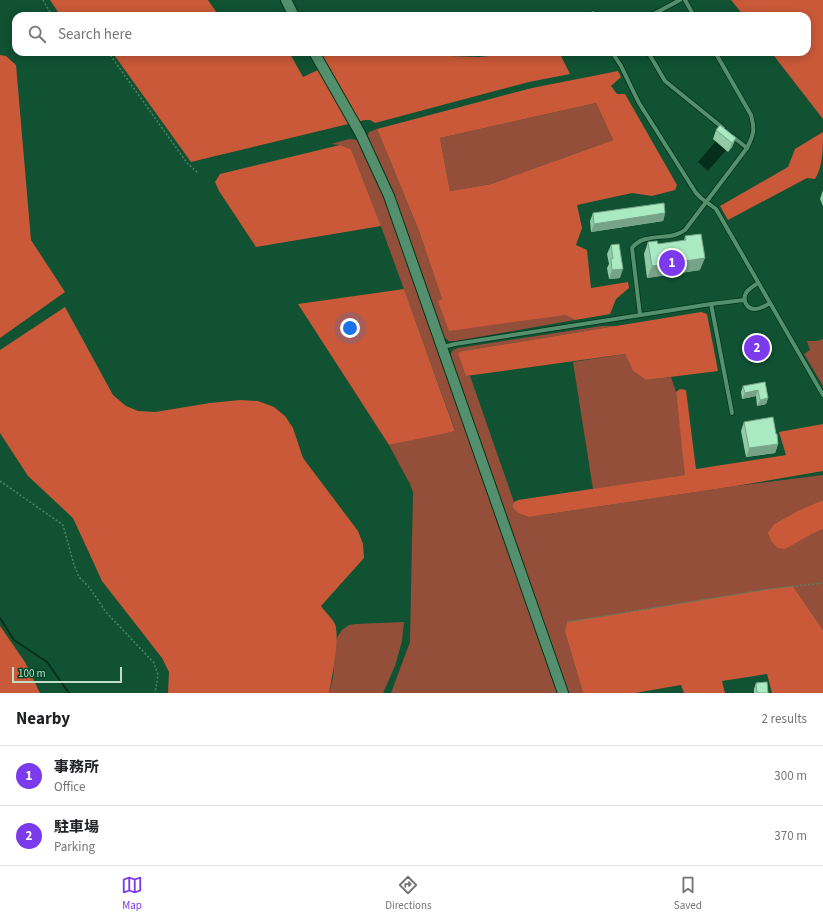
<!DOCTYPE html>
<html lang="en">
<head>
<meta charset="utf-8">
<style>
	:root { --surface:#fff; --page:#f2f2f2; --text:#202124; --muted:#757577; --line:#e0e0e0; --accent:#7c3aed }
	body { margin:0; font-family:"Source Sans 3","Noto Sans JP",sans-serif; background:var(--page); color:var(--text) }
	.scale { position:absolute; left:12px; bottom:10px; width:110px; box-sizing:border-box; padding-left:4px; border:2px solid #bfddc9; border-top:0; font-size:11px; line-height:14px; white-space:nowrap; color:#bfddc9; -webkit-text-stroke:3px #004728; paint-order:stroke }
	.you { position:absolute; left:350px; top:328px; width:14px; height:14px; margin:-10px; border:3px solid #fff; border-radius:50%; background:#1a73e8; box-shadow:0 0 0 6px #1a73e833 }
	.badge { display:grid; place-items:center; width:26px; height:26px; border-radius:50%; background:var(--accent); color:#fff; font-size:13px; font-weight:700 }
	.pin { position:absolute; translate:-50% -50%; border:2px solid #fff; box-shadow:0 1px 4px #0006 }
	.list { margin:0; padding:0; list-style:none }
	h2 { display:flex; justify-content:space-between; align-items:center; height:52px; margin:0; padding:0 16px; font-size:17px }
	h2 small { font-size:13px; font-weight:400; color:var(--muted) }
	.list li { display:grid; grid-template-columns:26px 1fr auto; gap:12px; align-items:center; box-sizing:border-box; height:60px; padding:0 16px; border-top:1px solid var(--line) }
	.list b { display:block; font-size:15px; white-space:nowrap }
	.list p { margin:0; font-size:13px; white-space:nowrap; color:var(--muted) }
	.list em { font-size:13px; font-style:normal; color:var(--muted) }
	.icon { flex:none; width:22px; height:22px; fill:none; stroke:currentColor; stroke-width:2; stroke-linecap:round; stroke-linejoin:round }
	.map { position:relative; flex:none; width:823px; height:693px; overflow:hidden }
	.search { position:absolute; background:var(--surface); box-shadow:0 2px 10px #0003; left:12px; right:12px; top:12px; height:44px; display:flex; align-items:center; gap:10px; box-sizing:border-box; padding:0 14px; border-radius:12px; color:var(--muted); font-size:15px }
	.sheet { height:172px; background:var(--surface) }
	nav { display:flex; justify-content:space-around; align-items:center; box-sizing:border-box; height:56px; border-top:1px solid var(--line); background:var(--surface); font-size:11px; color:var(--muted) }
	nav a { display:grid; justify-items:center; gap:2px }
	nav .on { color:var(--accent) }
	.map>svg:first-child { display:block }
	.green { fill:#944f3b }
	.forest { fill:#c95939; fill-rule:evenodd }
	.water { fill:#052f1a }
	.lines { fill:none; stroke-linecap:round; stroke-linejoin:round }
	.stream { stroke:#052f1a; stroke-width:2 }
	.lane-casing { stroke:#02351d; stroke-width:5.5 }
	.secondary-casing { stroke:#02351d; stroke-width:12 }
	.path { stroke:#4f8469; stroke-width:1.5; stroke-dasharray:2 2; stroke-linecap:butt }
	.lane { stroke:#54906d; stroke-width:4 }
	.secondary { stroke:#54906d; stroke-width:10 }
	.wall { fill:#92c9a7 }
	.shaded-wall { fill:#77a488 }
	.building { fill:#aaeac2; stroke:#77a488 }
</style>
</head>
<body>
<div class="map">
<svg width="823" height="693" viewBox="0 0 823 693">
	<rect width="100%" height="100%" fill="#105232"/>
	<g class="green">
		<polygon points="596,103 613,140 491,184 450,191 440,138"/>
		<polygon points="377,129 419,231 442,299 439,301 565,315 575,320 456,341 449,341 442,336 367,137 369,132"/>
		<polygon points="349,139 358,140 385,195 559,693 391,693 410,642 413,492 410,484 389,445 455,430 381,226 351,149 340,145 331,144"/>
		<polygon points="602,326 616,326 463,351 466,376 470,376 514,502 512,507 518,513 529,517 736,486 823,475 823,500 799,510 774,524 810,535 823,529 823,630 793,586 565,632 583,693 567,693 449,357 453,350 458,348"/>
		<polygon points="823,339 823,386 804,354 810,350 807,341 817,341"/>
		<polygon points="625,354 633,371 646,380 671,377 676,392 686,475 593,489 573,362"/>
		<polygon points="404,622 402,641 395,666 383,693 329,693 333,678 336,639 342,630 349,625 356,624"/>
	</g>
	<g class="forest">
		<polygon points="50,0 208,0 219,16 65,16 58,12"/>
		<polygon points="731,0 823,0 823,119 771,52 807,52 807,16 744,16"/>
		<polygon points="112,52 289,52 303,77 320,69 322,52 443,52 450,56 479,57 529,52 559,52 570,74 529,82 375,123 370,120 365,120 191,162"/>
		<polygon points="0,55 6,56 16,65 31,240 65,292 0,338"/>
		<path d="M618 71 621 77 611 86 617 94H625L677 185 675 190 652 196 632 193 577 205 582 228 576 245 587 250 591 288 628 282 629 288 616 299 610 314 575 320 565 315 449 331 438 301 442 299 419 231 377 129 532 88ZM596 103 613 140 491 184 450 191 440 138Z"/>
		<path d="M823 132C823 148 823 166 815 179L807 178 728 220 720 206 788 167 795 149Z"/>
		<polygon points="340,145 351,149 381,226 256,247 219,191 215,182 220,174"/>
		<polygon points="404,289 455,431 389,445 298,304"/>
		<path d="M65 307 113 395 126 406 138 411 155 412 210 403 240 400 258 401 274 407 285 416 293 428 303 458 358 531 363 544 364 558 321 606C325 612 332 618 335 624 340 636 332 679 329 693H168L169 672 162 658 102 581 73 518 28 476 0 433V350Z"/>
		<polygon points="701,312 707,314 718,371 646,380 633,371 625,354 466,376 458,353 463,351"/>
		<polygon points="680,389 686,390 696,469 786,455 779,432 823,424 823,471 736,486 529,517 518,513 512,507 514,502 518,500 685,475 676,392"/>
		<polygon points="823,500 823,529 810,535 785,549 778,548 772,542 768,533 774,524 799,510"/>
		<polygon points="793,586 823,630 823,693 772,693 767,674 722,681 725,693 684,693 681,685 635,693 583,693 565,632 567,622 769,589"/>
		<polygon points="0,626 25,662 40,693 0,693"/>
	</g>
	<polygon class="water" points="716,141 726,150 708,171 698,162"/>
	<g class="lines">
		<polyline class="stream" points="0,618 14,640 47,662 69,693"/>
		<g class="lane-casing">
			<g id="lane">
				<polyline points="685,0 694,16"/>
				<polyline points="593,13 594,16"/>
				<polyline points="650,16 680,0"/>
				<polyline points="612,52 621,66 639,103 696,193 701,198 716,209 823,395"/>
				<polyline points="648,52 665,81 723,128"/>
				<polyline points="732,136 747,148"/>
				<path d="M758 283C754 286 748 289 746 293 742 300 747 310 756 309 761 309 766 305 770 303"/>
				<polyline points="711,304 732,413"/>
				<path d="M640 315 632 248C645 231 670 242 685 230L747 148C754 134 755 130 751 115L715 52"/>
				<polyline points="443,347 455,344 711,304 744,300"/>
			</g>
		</g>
		<g class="secondary-casing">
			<g id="secondary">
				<polyline points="286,0 294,16"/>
				<polyline points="314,52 360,133 389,196 563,693"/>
			</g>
		</g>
		<g class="path">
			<polyline points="43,0 50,12 55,16"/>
			<polyline points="108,52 187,163 198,173"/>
			<polyline points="0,481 63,525 74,565 79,577 89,587 106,612 154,663 158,675 155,693"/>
			<polyline points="567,622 769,589 823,583"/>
		</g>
		<use href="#lane" class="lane"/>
		<use href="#secondary" class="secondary"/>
	</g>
	<g class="wall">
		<polygon points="716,130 736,138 732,147 728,152 713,139"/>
		<polygon points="823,190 823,206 820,199"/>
		<polygon points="593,213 665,213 663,221 591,232 590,221"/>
		<polygon points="685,236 700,270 647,278 644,254 648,242 658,244 684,241"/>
		<polygon points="611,245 620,278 609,279 607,268 609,264 607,254"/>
		<polygon points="765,382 768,398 766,404 757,406 756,396 742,399 741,392 743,386"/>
		<polygon points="744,422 776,434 778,444 775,453 746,457 741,431"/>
		<polygon points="767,682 768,693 754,693 754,689 756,683"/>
	</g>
	<g class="shaded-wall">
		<polygon points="736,138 732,147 728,152 732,143"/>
		<polygon points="665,213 663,221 591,232 594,224"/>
		<polygon points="705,258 700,270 647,278 652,266"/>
		<polygon points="623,269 620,278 609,279 612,270"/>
		<polygon points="758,390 756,396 742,399 745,393"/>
		<polygon points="768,398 766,404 757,406 760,400"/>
		<polygon points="778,444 775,453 746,457 749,448"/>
	</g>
	<g class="building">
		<polygon points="720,125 736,138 732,143 716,130"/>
		<polygon points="664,203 665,213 594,224 593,213"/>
		<polygon points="701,234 705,258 652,266 648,242 657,241 658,244 686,240 685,236"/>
		<polygon points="619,244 623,269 612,270 611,259 613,258 611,245"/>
		<polygon points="765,382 768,398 760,400 758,390 745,393 743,386"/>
		<polygon points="773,417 776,434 777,434 778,444 749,448 744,422"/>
		<polygon points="767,682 768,693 757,693 756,683"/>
	</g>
</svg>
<div class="scale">100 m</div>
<div class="you"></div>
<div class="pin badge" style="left:672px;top:263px">1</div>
<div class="pin badge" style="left:757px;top:348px">2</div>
<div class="search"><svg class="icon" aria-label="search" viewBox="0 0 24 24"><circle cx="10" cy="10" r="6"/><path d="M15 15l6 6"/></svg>Search here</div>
</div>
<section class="sheet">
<h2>Nearby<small>2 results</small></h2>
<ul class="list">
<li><span class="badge">1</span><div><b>事務所</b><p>Office</p></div><em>300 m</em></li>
<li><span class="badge">2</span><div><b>駐車場</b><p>Parking</p></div><em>370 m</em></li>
</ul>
</section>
<nav>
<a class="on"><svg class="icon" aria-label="map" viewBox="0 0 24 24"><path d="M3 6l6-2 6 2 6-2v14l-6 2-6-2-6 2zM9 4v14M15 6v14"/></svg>Map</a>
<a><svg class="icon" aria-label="directions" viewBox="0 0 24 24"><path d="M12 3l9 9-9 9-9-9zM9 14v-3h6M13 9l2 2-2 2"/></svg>Directions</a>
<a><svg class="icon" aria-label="saved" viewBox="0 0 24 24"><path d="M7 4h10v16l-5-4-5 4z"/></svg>Saved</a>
</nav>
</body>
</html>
